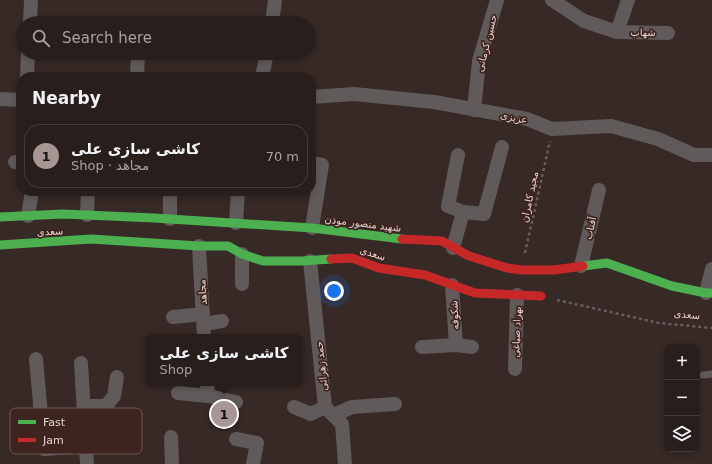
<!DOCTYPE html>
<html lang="en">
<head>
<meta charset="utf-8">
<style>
	:root { --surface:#281f1c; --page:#342c29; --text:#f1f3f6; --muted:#a5a2a3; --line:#443d3b; --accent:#a79794 }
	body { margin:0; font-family:"DejaVu Sans","Noto Naskh Arabic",sans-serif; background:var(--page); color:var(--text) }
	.controls { position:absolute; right:12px; bottom:12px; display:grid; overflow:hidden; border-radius:8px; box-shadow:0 2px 6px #0003 }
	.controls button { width:36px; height:36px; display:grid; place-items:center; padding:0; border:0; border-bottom:1px solid var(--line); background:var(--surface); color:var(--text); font:20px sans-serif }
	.you { position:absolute; left:334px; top:291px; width:14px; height:14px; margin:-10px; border:3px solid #fff; border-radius:50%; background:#1a73e8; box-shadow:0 0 0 6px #1a73e833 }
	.badge { display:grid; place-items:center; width:26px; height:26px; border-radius:50%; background:var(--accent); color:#111; font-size:13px; font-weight:700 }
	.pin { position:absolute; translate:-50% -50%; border:2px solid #fff; box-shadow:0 1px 4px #0006 }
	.popup { position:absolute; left:145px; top:334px; width:158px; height:52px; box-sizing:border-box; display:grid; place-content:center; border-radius:8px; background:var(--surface); filter:drop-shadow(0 1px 3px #0005); font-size:13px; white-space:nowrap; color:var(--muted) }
	.popup b { font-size:15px; color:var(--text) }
	.popup::after { content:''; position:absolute; left:50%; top:100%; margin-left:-8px; border:8px solid transparent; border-top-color:var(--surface) }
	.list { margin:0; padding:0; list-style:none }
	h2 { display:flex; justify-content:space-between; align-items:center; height:52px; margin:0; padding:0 16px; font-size:17px }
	h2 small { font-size:13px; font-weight:400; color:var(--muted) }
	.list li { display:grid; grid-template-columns:26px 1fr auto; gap:12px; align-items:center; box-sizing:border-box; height:64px; margin:0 8px 8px; padding:0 8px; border:1px solid var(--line); border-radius:16px }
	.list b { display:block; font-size:15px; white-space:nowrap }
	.list p { margin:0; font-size:13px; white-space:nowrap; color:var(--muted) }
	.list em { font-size:13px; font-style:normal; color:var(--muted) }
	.icon { flex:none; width:22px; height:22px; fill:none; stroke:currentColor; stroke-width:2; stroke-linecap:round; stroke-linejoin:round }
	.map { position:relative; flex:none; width:712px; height:464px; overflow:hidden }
	.search { position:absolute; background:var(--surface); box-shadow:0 2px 6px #0003; left:16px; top:16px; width:300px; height:44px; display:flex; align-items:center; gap:10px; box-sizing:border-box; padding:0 14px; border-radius:22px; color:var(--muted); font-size:15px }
	.panel { position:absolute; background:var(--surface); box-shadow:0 2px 6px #0003; left:16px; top:72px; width:300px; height:124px; border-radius:16px }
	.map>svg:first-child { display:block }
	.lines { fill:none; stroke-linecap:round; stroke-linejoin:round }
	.path { stroke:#665f5e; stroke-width:2.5; stroke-dasharray:3 3; stroke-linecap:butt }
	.lane { stroke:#605a5b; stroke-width:7 }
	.street { stroke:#605a5b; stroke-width:14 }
	.fast { stroke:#4caf50; stroke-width:9 }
	.jam { stroke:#c62828; stroke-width:9 }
	.labels { text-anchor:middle; stroke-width:3.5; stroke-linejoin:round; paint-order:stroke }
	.street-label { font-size:10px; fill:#e4d2cf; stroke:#3d241f }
	.key { fill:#3d241f; stroke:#6f5854; stroke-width:1 }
	.key-label { font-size:11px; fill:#e4d2cf }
</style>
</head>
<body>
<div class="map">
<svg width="712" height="464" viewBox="0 0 712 464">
	<rect width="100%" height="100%" fill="#362926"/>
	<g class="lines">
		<g class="path">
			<polyline points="525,253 550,141"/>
			<polyline points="557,300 659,323 712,328"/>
		</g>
		<polyline class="lane" points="703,375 712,374"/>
		<g class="street">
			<polyline points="552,0 584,21 617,32 628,0"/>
			<polyline points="30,23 31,0"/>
			<polyline points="272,23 275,0"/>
			<polyline points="617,32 668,33"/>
			<polyline points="27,77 28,53"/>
			<polyline points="137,77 138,53"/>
			<polyline points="262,77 267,53"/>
			<polyline points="311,97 354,94 434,102 527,119 552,129 611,126 658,139 694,155 712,155"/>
			<polyline points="0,99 21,100"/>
			<polyline points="474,110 479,61 497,0"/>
			<polyline points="458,155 448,206 463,212 484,214 502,147"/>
			<polyline points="15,162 21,163"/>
			<polyline points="311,163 322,165 312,228"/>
			<polyline points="87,215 88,191"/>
			<polyline points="28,216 32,191"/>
			<polyline points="170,219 170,191"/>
			<polyline points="236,223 238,191"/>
			<polyline points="199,246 204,337"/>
			<polyline points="453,248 463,212"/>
			<polyline points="242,254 242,284"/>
			<polyline points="310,261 325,407 342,424 345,464"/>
			<polyline points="581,266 599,190"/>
			<polyline points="452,285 456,345"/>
			<polyline points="706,293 712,269"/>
			<polyline points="173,317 203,314"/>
			<polyline points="204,324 222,321"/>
			<polyline points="422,347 456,345 472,347"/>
			<polyline points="36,359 44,449 86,446"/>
			<polyline points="81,363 87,464"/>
			<polyline points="515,369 517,295"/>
			<polyline points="207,383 208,396"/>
			<polyline points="178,393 208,396 236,402"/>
			<polyline points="84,406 106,406 114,396 117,377"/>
			<polyline points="294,407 311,414 325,407"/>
			<polyline points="334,415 352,407 395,404"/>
			<polyline points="171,437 172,464"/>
			<polyline points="236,439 257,443 253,464"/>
		</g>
		<g class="fast">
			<polyline points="0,217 63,214 154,218 312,228 402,239"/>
			<polyline points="0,245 91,239 199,246 228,246 242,254 263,261 302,261 331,259"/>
			<polyline points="583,266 607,263 672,286 706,293 712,293"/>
		</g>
		<g class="jam">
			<polyline points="402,239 442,241 469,256 507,268 522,270 554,270 583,266"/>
			<polyline points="331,259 352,258 379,268 425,275 475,293 541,296"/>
		</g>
	</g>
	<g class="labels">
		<g class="street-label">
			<text transform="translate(643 32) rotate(1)" y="4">شهاب</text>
			<text transform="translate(486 43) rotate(-76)" y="4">حسین کرمانی</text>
			<text transform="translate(514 117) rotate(12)" y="4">عزیزی</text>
			<text transform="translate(529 197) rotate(-78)" y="4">مجید کامران</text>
			<text transform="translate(363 223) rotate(7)" y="4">شهید منصور موذن</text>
			<text transform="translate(590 228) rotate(-77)" y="4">آفتاب</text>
			<text transform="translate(50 231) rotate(-3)" y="4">سعدی</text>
			<text transform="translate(373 253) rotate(18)" y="4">سعدی</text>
			<text transform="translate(202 292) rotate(-93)" y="4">مجاهد</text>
			<text transform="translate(687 314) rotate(5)" y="4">سعدی</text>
			<text transform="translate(454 315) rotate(-93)" y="4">شکوفه</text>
			<text transform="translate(516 332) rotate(-88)" y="4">بهزاد صباغی</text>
			<text transform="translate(321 366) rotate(-96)" y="4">حمد زهرائی</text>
		</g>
	</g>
	<rect x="10" y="408" width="132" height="46" rx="6" class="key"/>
	<rect x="18" y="420" width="18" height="4" fill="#4caf50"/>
	<rect x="18" y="438" width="18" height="4" fill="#c62828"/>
	<g class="key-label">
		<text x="43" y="426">Fast</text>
		<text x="43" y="444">Jam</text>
	</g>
</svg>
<div class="controls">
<button>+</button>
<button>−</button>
<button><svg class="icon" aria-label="layers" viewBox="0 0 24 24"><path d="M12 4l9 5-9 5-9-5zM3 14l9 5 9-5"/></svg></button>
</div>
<div class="you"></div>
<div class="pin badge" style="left:224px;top:414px">1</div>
<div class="popup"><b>کاشی سازی علی</b>Shop</div>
<div class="search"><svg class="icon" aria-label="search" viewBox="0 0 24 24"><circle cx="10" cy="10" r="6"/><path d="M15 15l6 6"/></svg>Search here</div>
<section class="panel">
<h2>Nearby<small></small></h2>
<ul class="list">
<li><span class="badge">1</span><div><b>کاشی سازی علی</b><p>Shop · مجاهد</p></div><em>70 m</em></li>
</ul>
</section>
</div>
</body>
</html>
